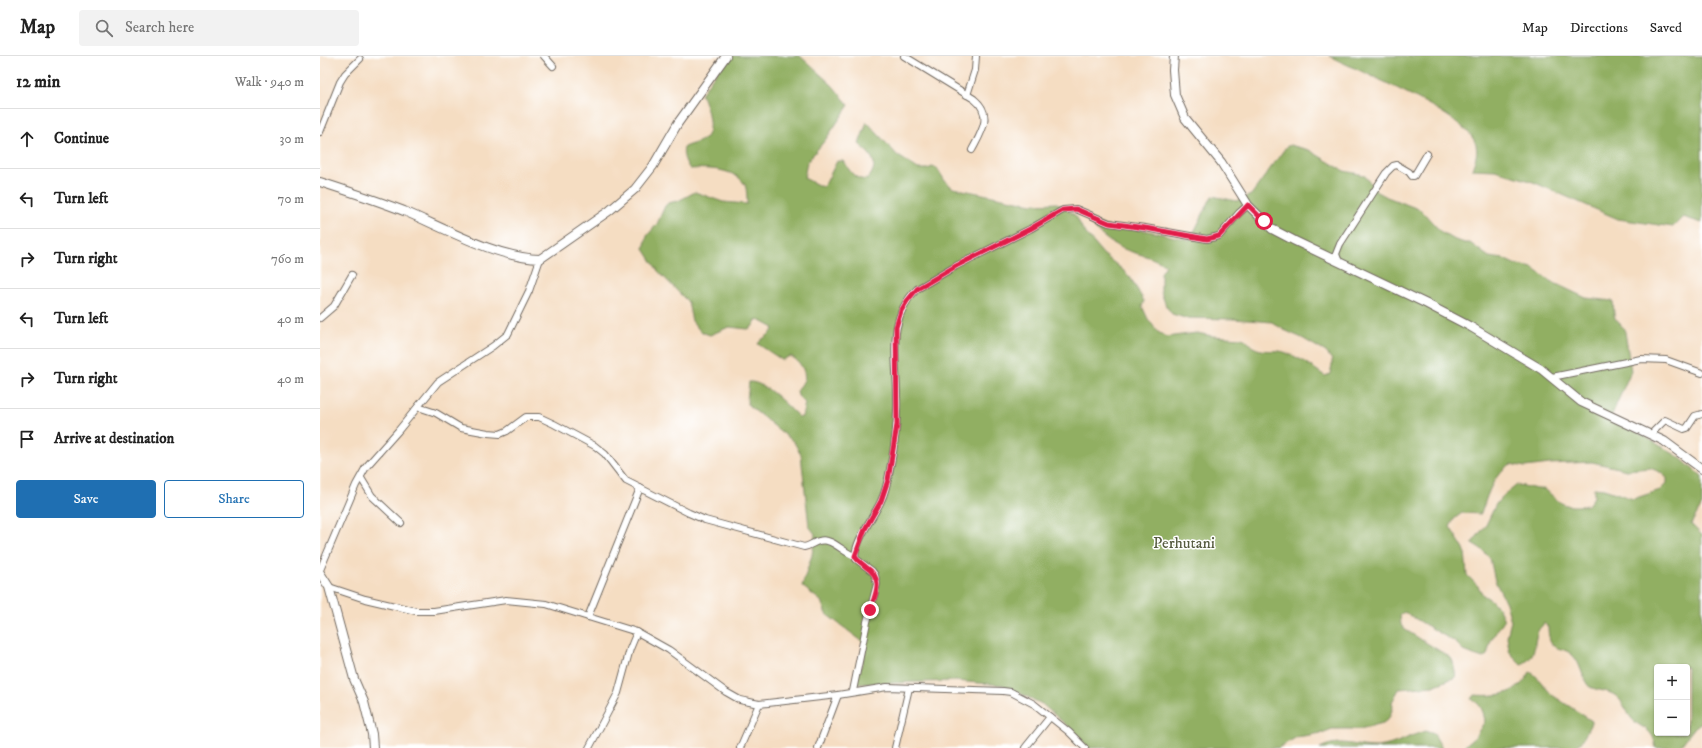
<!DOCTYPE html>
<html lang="en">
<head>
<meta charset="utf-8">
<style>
	:root { --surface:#fff; --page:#f2f2f2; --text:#222; --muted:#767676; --line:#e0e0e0; --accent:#1f6fb2 }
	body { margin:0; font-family:"IM FELL DW Pica",serif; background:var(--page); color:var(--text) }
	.controls { position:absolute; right:12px; bottom:12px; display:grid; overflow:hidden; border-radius:4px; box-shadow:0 1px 3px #0004 }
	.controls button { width:36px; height:36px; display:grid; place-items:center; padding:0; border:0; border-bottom:1px solid var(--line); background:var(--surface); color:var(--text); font:20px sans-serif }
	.stop { position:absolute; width:12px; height:12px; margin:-9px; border:3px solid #e11d48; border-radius:50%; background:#fff }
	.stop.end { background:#e11d48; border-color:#fff; box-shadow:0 1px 4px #0008 }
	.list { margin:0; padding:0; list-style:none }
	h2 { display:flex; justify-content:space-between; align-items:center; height:52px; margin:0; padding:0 16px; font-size:17px }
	h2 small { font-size:13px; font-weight:400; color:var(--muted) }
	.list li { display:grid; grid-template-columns:26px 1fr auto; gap:12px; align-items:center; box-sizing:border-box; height:60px; padding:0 16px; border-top:1px solid var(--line) }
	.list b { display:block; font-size:15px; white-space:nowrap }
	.list em { font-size:13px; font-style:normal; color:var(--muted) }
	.actions { display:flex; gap:8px; padding:12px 16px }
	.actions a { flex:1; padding:9px 0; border:1px solid var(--accent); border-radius:4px; text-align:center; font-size:14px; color:var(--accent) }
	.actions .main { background:var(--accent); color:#fff }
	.icon { flex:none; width:22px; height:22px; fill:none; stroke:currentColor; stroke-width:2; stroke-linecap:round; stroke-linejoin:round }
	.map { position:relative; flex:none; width:1382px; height:692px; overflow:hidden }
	header { display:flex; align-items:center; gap:24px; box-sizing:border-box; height:56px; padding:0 20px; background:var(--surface); border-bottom:1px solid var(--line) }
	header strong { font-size:19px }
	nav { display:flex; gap:22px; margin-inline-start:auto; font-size:14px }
	.search { width:280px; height:36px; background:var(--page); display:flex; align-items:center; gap:10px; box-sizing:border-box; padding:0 14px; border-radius:4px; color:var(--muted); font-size:15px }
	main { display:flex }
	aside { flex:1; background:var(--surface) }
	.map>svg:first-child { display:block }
	.forest { fill:#91af62; stroke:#5e6d46; fill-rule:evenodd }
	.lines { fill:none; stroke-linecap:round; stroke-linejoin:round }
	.minor-casing { stroke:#726960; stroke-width:8 }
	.tertiary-casing { stroke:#726960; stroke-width:10 }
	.minor { stroke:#fff; stroke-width:6 }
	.tertiary { stroke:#fff; stroke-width:8 }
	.route { stroke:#e11d48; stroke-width:5 }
	.labels { text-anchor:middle; stroke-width:3; stroke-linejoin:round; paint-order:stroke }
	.park-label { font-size:16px; fill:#555b3f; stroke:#fff }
</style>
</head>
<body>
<header>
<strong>Map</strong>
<div class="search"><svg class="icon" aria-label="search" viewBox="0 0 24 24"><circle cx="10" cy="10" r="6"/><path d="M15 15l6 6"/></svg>Search here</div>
<nav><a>Map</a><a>Directions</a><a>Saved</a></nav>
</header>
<main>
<aside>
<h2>12 min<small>Walk · 940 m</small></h2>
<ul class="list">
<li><svg class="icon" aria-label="ahead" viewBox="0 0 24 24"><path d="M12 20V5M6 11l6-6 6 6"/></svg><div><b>Continue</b></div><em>30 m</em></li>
<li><svg class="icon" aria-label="left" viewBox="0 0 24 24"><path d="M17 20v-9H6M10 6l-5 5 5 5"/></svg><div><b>Turn left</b></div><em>70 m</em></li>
<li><svg class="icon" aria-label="right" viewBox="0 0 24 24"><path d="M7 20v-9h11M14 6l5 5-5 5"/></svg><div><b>Turn right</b></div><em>760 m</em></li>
<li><svg class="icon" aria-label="left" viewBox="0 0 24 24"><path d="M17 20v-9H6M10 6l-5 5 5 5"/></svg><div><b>Turn left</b></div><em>40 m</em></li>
<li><svg class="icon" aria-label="right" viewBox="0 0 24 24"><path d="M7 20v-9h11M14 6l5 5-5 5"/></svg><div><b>Turn right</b></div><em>40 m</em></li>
<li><svg class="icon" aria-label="arrive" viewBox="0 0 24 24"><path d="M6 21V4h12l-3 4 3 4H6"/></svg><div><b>Arrive at destination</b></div></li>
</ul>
<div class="actions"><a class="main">Save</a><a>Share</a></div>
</aside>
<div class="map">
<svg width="1382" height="692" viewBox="0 0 1382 692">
	<rect width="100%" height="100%" fill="#fff"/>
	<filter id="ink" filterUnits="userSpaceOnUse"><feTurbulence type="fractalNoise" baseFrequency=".025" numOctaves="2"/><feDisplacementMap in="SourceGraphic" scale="8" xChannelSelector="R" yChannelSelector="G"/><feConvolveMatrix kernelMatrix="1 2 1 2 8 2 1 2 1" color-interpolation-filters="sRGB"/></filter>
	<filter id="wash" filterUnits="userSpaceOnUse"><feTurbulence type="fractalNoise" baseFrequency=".012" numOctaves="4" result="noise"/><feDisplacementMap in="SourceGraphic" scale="16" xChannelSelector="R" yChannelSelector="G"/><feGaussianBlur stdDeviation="0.9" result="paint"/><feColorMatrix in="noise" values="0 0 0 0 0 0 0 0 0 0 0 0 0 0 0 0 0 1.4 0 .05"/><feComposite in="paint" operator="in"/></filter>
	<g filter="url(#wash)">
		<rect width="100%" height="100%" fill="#f5ddc2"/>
		<g class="forest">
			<path d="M410 0H480L512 29 529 49 506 83 487 106 484 122 502 131 506 127 517 105H523C529 113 535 126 548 123 560 107 552 100 539 88L547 66 577 99 598 113H608L612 111 617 112 625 125 633 132 712 148 737 147 756 160 763 174 783 198 803 214 810 221 824 245 822 250 828 263 838 276 846 281 877 277 892 280 921 282C928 283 928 288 933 291 943 297 954 293 964 296 979 301 992 311 1005 320L1010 318 1012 309V304L1006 296 982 282 964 274 952 266 914 263 865 262 852 258 846 250 841 236V217L846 209C834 202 822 199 809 195 789 188 775 175 763 159L785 170 819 173 870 184 892 140 917 145 931 139 966 91 970 89 989 94 1024 115 1044 119 1058 136 1067 141 1101 154 1121 176 1135 184 1145 187H1150L1169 201 1184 203 1194 208 1213 212 1230 225 1266 242 1293 245C1294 250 1293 257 1295 262 1298 267 1303 269 1305 276L1311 315 1290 363 1319 377 1359 401 1382 421V449L1371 468 1382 479V642L1380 644V649H1382V666L1375 671 1359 692H1336C1335 688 1334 681 1331 678 1327 672 1319 670 1314 665 1307 659 1305 647 1296 640 1288 634 1278 635 1270 631 1264 628 1261 609 1255 602 1241 585 1229 602 1228 571L1224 567C1223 570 1219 572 1218 575 1213 587 1217 603 1201 608L1191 598 1189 594 1187 580 1191 565 1186 547 1175 525 1170 502 1160 492 1152 487 1166 469 1176 448 1182 441 1197 429C1207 430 1215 434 1225 433 1242 449 1244 452 1268 449L1274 441V432L1284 433 1313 443 1340 434 1347 427V422L1340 416 1330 412 1307 414 1272 406 1230 408 1205 411 1191 408C1173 418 1167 440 1161 458L1142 457 1134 463 1130 471 1145 495 1147 519 1158 530 1163 539 1171 544 1178 551 1184 564 1171 584 1167 599 1163 602 1145 596 1135 586 1084 556 1080 559 1081 569 1084 573 1131 602 1133 606 1136 621 1113 630 1079 633 1072 646 1073 651 1070 660 1067 664 1063 667 1040 673H1012L1002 677 977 681 958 692H767L759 680 722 648 683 629 635 625 536 628 547 589 506 558 501 545 482 530 492 499 495 478 489 470 481 399 474 386 428 349 427 345 429 326C445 325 467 350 479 361H482L485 347 478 340 477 335C479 332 482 328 484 324 487 315 478 303 470 300L462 304 438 288C442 281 451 280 454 272L437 263 432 271 428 273 409 271 390 279 381 276 372 265 368 246 338 215 324 193 327 180 337 168 345 150 348 147 358 145 375 136 403 146 427 148C427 142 427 134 425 129 416 112 386 112 370 113 365 107 362 98 364 91 370 88 379 87 384 83 395 74 386 48 381 38L405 4ZM1337 611H1367V677H1337Z"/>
			<path d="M1009 0H1382V167L1363 161 1353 171 1298 163 1213 126 1175 114 1152 113C1155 104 1159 96 1155 86 1143 57 1040 16 1009 0Z"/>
			<path d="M1210 616 1215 619 1232 639 1272 665 1261 687 1252 692H1142L1155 681 1165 665C1163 654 1161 648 1151 643L1154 639C1167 640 1188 640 1198 631 1203 627 1207 621 1210 616Z"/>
			<path d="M1105 675 1114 678 1122 692H1000C1023 681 1036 692 1058 691 1075 689 1089 680 1105 675Z"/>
		</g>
	</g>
	<g filter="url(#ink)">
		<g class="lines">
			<g class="minor-casing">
				<g id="minor">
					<polyline points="224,0 233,10"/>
					<path d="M584 0 654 43C674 59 661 77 652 94"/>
					<polyline points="647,39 655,14 656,0"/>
					<polyline points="0,76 20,26 25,18 40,3"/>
					<polyline points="1019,206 1016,198 1020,188 1066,117 1073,110 1077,109 1089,116 1092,120 1094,120 1107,98"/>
					<polyline points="0,262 14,250 32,219"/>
					<polyline points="1232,321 1321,303 1346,304 1382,317"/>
					<path d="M98 351 116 357 141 372 168 377 180 378 187 375 206 361H219L234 368 275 390 285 398 306 425 369 457 385 464 484 491C490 490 494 486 499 485 512 481 523 497 535 500"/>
					<polyline points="1331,378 1345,364 1364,373 1367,372 1375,360 1382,358"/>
					<polyline points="41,422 52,440 81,467"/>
					<polyline points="0,514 36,429 46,411 78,375 118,326 173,290 188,278 209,235 220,203"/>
					<polyline points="9,531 45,543 96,555 114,555 186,544 226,548 317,576 349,594 406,636 420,644 439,648 518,639 567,631 683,635 691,636 714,648 749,676 765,692"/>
					<polyline points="268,561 320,432"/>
					<path d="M533 635 547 566 557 528 555 519 552 515 536 503C531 490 556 457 561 445 566 435 568 424 570 413 575 389 578 364 577 340 577 302 566 263 597 233L636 210 710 173 743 154 756 153 789 167 825 172 887 183 899 180 919 157 928 149"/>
					<polyline points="269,692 298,637 310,593 317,576"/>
					<polyline points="420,692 439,648"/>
					<polyline points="498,692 518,639"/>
					<polyline points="575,692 589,632"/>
					<polyline points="705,692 730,661"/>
				</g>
			</g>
			<g class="tertiary-casing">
				<g id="tertiary">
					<polyline points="854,0 853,14 855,39 865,62 901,106 928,149 952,173 975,185 1107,248 1151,271 1221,313 1261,346 1344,385 1382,413"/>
					<path d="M0 126C28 135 56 144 84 155 124 172 177 202 220 203L289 155 315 133 333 110 358 67 406 0"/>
					<polyline points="0,517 9,531 34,623 44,646 52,678 53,692"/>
				</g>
			</g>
			<use href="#minor" class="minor"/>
			<use href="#tertiary" class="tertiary"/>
		</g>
	</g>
	<g class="lines" filter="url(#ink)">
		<path class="route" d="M550 554C556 537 564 523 546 511 542 507 537 505 535 500L545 473 561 445 568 424 577 369 576 271 581 255 587 245 597 233 636 210 710 173 743 154 756 153 789 167 825 172 887 183 899 180 928 149 944 165"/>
	</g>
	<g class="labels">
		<g class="park-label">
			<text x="864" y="492">Perhutani</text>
		</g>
	</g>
</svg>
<div class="controls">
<button>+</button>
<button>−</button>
</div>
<div class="stop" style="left:944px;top:165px"></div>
<div class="stop end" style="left:550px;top:554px"></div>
</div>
</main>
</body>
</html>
